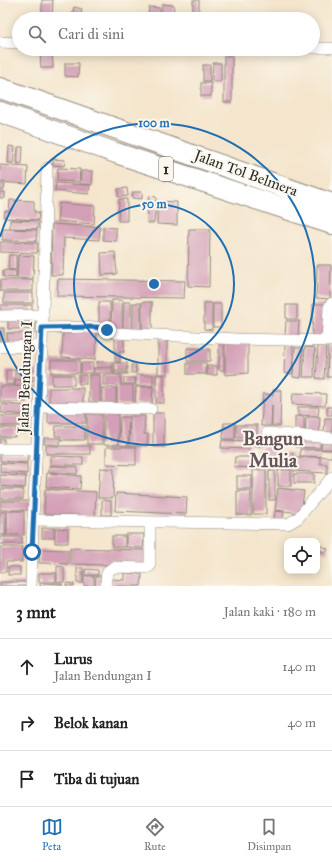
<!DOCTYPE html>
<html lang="id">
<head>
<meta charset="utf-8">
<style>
	:root { --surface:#fff; --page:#f6f6f6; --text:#222; --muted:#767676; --line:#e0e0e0; --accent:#1f6fb2 }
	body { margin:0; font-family:"IM FELL Great Primer",serif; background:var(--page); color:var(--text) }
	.controls { position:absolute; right:12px; bottom:12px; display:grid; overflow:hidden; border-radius:8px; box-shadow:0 2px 10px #0003 }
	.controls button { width:36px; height:36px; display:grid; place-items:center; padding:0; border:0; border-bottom:1px solid var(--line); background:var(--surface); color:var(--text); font:20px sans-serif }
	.stop { position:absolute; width:12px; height:12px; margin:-9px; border:3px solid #1f6fb2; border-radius:50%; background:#fff }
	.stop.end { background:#1f6fb2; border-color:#fff; box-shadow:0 1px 4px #0008 }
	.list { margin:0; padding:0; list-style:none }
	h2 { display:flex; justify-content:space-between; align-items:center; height:52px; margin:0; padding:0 16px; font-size:17px }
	h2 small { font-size:13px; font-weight:400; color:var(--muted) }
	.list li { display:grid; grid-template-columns:26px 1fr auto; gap:12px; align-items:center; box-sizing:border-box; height:56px; padding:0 16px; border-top:1px solid var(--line) }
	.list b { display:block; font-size:15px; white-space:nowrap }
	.list p { margin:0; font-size:13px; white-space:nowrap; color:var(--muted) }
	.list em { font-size:13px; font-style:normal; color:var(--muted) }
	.icon { flex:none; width:22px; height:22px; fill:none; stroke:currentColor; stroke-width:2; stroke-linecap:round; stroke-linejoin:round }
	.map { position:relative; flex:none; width:332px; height:586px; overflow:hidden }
	.search { position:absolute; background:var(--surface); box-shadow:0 2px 10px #0003; left:12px; right:12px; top:12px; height:44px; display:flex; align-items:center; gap:10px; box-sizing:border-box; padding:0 14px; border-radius:22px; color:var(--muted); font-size:15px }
	.sheet { height:220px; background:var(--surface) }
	nav { display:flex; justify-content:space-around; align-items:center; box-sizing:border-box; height:56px; border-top:1px solid var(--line); background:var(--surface); font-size:11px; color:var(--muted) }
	nav a { display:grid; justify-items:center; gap:2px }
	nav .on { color:var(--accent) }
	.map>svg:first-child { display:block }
	.building { fill:#d39fb6 }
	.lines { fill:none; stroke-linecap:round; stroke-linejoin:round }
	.street-casing { stroke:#90887c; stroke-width:12 }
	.highway-casing { stroke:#90887c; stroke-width:22 }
	.street { stroke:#fff; stroke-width:11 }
	.highway { stroke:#fff; stroke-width:20 }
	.route { stroke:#1f6fb2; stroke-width:5 }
	.ring { fill:none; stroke:#1f6fb2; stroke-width:2 }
	.labels { text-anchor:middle; stroke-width:4; stroke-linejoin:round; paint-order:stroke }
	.shield { fill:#fbf7ec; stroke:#696865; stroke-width:1 }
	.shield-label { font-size:14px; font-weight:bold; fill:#2b2b2b }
	.street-label { font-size:15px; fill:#2b2b2b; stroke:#fbf7ec }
	.district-label { font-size:19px; font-weight:bold; fill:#66545c; stroke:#fbf7ec }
	.centre { fill:#1f6fb2; stroke:#fbf7ec; stroke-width:2 }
	.ring-label { font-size:12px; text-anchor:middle; font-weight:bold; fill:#1f6fb2; stroke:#fbf7ec; stroke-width:4; stroke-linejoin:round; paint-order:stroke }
</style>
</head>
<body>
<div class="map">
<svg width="332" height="586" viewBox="0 0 332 586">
	<rect width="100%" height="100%" fill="#fbf7ec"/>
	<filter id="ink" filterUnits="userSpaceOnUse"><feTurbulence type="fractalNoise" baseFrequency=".025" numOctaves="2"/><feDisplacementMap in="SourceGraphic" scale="8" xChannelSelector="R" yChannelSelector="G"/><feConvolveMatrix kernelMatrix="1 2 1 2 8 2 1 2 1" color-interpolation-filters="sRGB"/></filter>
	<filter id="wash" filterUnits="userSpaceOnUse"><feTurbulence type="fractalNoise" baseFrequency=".012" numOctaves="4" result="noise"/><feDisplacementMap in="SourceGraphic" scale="16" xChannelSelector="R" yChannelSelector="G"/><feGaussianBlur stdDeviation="0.9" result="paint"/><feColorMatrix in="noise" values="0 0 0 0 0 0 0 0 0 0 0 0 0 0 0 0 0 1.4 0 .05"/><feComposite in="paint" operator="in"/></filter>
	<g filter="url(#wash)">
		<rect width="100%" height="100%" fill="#f4e5cc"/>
		<g id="blocks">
			<g class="building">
				<polygon points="42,0 53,0 52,19 42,19"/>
				<rect x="193" y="0" width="6" height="12"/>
				<polygon points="162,4 174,5 173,19 161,18"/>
				<polygon points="74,7 82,9 80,19 71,19"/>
				<polygon points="149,7 160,8 159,19 148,19"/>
				<polygon points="40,49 52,49 53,68 41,68"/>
				<rect x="224" y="56" width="8" height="46"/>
				<polygon points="65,63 79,63 78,77 65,76"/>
				<polygon points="213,63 221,63 221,81 212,81"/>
				<rect x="203" y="65" width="7" height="16"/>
				<rect x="201" y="83" width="10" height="13"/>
				<polygon points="9,146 15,147 13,163 8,163"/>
				<polygon points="18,147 23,147 22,164 17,163"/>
				<polygon points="53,159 65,160 64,166 53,165"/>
				<polygon points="0,165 28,167 27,184 0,182"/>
				<polygon points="58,168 80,169 79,182 57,181"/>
				<polygon points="81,171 93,171 92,185 80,184"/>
				<polygon points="56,183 90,185 89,194 55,191"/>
				<polygon points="0,184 5,184 4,190 0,190"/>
				<polygon points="127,188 128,196 118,197 118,189"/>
				<rect x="0" y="192" width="5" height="6"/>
				<polygon points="133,192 142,192 142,199 132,198"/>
				<polygon points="149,196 156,197 154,223 147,223"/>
				<polygon points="119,199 127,199 127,221 118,221"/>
				<polygon points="10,200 34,201 34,212 39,212 38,220 4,218 5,211 9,211"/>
				<polygon points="157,201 177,202 177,225 157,224"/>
				<polygon points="59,203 95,206 94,224 57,221"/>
				<polygon points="10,220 38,221 38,229 10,228"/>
				<polygon points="52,224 100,227 99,240 64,238 63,275 51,275"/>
				<polygon points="103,227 116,228 116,241 103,240"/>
				<polygon points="3,229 37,230 36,241 2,240"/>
				<polygon points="189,229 210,229 209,287 188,286"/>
				<polygon points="0,242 38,243 37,253 0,252"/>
				<polygon points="115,252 117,274 102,275 101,253"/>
				<polygon points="9,255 16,255 16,270 8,269"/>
				<polygon points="18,255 34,256 33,279 17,278"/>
				<polygon points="317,265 331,265 330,299 316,298"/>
				<polygon points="3,270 16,271 16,278 3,277"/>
				<polygon points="58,279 185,281 184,298 57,296"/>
				<rect x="0" y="280" width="33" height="11"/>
				<rect x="4" y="293" width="29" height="10"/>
				<polygon points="112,300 122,300 122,331 111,331"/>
				<rect x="99" y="302" width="11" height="22"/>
				<polygon points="124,302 131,302 131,330 123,330"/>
				<rect x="142" y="302" width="10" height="28"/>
				<rect x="133" y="303" width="8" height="27"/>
				<polygon points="204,303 212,303 212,330 204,329"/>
				<rect x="213" y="304" width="8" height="23"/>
				<polygon points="313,304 325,304 325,335 312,335"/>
				<rect x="0" y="305" width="32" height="8"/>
				<rect x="286" y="305" width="11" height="14"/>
				<rect x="8" y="320" width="28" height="9"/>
				<polygon points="286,321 299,321 298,337 285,336"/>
				<rect x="0" y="328" width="4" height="14"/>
				<polygon points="63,332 97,332 95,360 62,357"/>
				<rect x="7" y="333" width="30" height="11"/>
				<rect x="115" y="338" width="9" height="14"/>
				<rect x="158" y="340" width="9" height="34"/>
				<polygon points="225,343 248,343 248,373 225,375"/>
				<rect x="219" y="344" width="5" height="26"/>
				<polygon points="285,345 293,345 292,374 284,373"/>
				<polygon points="318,346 326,347 324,379 316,378"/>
				<polygon points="328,346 332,346 332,377 327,377"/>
				<polygon points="305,347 315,348 314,377 303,377"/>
				<polygon points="187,348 210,349 210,361 187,361"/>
				<polygon points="295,348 303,348 301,378 293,377"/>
				<rect x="115" y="353" width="5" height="9"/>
				<rect x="51" y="360" width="29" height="13"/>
				<rect x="97" y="362" width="16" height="5"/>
				<rect x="81" y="363" width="12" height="10"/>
				<rect x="115" y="363" width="12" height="7"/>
				<rect x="187" y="363" width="19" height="11"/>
				<rect x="132" y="364" width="4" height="9"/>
				<rect x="207" y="366" width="10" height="9"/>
				<rect x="94" y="368" width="19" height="5"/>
				<rect x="6" y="370" width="9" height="14"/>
				<rect x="18" y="370" width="19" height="7"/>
				<rect x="114" y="372" width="13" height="2"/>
				<rect x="52" y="375" width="22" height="10"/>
				<rect x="79" y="375" width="7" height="9"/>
				<rect x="89" y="375" width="11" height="27"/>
				<polygon points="103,375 121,375 121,385 133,385 133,405 117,405 117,385 103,385"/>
				<rect x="136" y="375" width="17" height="11"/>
				<rect x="156" y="375" width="8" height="28"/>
				<rect x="124" y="378" width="11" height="6"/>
				<rect x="15" y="380" width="22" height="6"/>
				<rect x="0" y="386" width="26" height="16"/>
				<polygon points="136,387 153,387 152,404 135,404"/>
				<rect x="49" y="388" width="34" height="15"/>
				<rect x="102" y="388" width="14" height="18"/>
				<polygon points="273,390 281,390 280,426 272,426 272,405 271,426 261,426 263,394 273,395"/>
				<polygon points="293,393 326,394 325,406 292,404"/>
				<polygon points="2,404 30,406 29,415 1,413"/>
				<polygon points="298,407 319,407 318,416 298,415"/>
				<rect x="327" y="407" width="5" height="8"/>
				<rect x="48" y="411" width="38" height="12"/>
				<polygon points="104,412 118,413 118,445 104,445"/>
				<rect x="153" y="413" width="11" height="34"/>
				<rect x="87" y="414" width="15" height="30"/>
				<rect x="0" y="416" width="28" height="10"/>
				<polygon points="130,416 145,416 144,434 148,434 147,446 129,446"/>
				<polygon points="295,416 304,417 304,432 295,431"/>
				<polygon points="120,417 129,417 128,446 119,445"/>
				<polygon points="306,417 320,417 319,434 305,434"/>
				<polygon points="325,418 332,418 332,435 324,435"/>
				<polygon points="224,423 235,423 235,439 223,439"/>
				<rect x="236" y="425" width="21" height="12"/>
				<polygon points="56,426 85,426 85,440 61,440 61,436 55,436"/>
				<polygon points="0,428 16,428 15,437 0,437"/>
				<rect x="19" y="429" width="16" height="4"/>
				<polygon points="44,438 60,438 60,445 44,444"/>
				<polygon points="263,438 279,438 279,452 293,453 292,469 262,468"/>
				<rect x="0" y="439" width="4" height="8"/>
				<polygon points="254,439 261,440 261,446 254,446"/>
				<polygon points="296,439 320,440 320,448 295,447"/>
				<polygon points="222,440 249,441 249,449 221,448"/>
				<polygon points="322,440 332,441 332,449 321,449"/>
				<rect x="46" y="446" width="44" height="8"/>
				<polygon points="106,447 136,447 136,465 106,464"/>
				<polygon points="300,449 332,450 332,457 300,456"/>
				<polygon points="0,452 28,454 27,463 0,461"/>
				<polygon points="50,456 83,457 83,465 50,465"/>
				<polygon points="235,457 260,457 259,468 234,467"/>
				<polygon points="294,457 320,457 320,464 327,464 327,473 293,471"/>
				<polygon points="0,463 27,464 27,474 0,472"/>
				<polygon points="49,466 78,467 77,474 49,472"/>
				<polygon points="100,468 114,469 113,498 98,498"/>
				<rect x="253" y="470" width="13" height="44"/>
				<rect x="278" y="470" width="13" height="16"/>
				<rect x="269" y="471" width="6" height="29"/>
				<polygon points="47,473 81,476 80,489 46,487"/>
				<rect x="294" y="474" width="20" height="9"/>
				<polygon points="0,475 26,476 25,488 0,486"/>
				<rect x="237" y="476" width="15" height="13"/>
				<polygon points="278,488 304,491 301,513 275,510"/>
				<rect x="1" y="489" width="22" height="10"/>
				<polygon points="45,489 96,492 95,516 44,514"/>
				<rect x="237" y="491" width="14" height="24"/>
				<polygon points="116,493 187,497 186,514 115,511"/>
				<polygon points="102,500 111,501 111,515 102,515"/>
				<rect x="0" y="501" width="31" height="9"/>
				<rect x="7" y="511" width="17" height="24"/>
				<polygon points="275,511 284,512 282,522 274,521"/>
				<rect x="0" y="512" width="6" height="23"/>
				<rect x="42" y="528" width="12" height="10"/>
				<polygon points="55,528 68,529 68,543 55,543"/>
				<polygon points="126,534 144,534 143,548 126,547"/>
				<rect x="112" y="536" width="13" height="11"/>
				<rect x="0" y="537" width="22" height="7"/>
				<polygon points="319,545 328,549 326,553 317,549"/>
				<polygon points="0,547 22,547 22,562 6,562 6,572 0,572"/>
				<polygon points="70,548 149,550 148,566 70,564"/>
				<polygon points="40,549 68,550 68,564 39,563"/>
				<polygon points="57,566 64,567 64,582 57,582"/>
				<rect x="8" y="567" width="12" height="8"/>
				<rect x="77" y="568" width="6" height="15"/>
				<polygon points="85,569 98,570 98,575 85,575"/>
				<rect x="39" y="573" width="17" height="9"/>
				<polygon points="124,573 142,574 141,586 112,586 113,579 124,580"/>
				<rect x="84" y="576" width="10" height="10"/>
				<polygon points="96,576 102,576 102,586 95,586"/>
				<rect x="0" y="582" width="27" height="4"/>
				<polygon points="40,583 62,584 62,586 40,586"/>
				<polygon points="66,583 74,584 74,586 66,586"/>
			</g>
		</g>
	</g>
	<g filter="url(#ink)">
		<use href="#blocks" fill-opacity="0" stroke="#90887c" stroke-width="1"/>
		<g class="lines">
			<g class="street-casing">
				<g id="street">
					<polyline points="0,42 19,43"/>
					<polyline points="313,48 332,48"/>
					<polyline points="0,316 43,315"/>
					<polyline points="42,328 96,327 116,333 237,339 332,341"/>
					<polyline points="327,341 329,307 332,303"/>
					<polyline points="0,347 42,346"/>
					<polyline points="40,407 151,409"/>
					<polyline points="267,433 332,438"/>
					<polyline points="0,449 37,449"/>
					<polyline points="33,520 288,524 298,518 332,477"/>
					<polyline points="31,586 33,520 42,346 47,168"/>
					<path d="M106 586C106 577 105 571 114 567L146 568 150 566V523"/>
				</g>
			</g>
			<g class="highway-casing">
				<g id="highway">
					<polyline points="0,88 332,204"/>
					<polyline points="0,112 116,153 332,224"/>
				</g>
			</g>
			<use href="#street" class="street"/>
			<use href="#highway" class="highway"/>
		</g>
	</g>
	<g class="lines" filter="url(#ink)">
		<polyline class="route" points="32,552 42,328 96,327 107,330"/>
	</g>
	<g class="ring">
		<circle cx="154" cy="284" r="80"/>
		<path d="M0 237A161 161 0 1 1 0 331"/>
	</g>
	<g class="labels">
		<rect class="shield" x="159" y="157" width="14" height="24" rx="3"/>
		<g class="shield-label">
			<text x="166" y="174">1</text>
		</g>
		<g class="street-label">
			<text transform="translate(246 173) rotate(20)" y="5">Jalan Tol Belmera</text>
			<text transform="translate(25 377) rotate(-88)" y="5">Jalan Bendungan I</text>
		</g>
		<g class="district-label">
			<text x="273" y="445">Bangun<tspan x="273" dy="22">Mulia</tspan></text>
		</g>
	</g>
	<circle cx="154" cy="284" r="6" class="centre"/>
	<g class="ring-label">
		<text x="154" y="127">100 m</text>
		<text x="154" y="208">50 m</text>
	</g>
</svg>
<div class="controls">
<button><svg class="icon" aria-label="locate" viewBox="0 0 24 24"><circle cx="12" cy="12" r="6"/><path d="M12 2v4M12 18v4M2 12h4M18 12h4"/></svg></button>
</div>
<div class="stop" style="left:32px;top:552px"></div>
<div class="stop end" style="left:107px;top:330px"></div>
<div class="search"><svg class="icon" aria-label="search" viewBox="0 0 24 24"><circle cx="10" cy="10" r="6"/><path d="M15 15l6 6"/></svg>Cari di sini</div>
</div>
<section class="sheet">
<h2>3 mnt<small>Jalan kaki · 180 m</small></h2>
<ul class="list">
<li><svg class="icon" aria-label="ahead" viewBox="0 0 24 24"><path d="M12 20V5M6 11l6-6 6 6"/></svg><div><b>Lurus</b><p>Jalan Bendungan I</p></div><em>140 m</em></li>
<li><svg class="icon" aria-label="right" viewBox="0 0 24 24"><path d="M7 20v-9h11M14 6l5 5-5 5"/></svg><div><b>Belok kanan</b></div><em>40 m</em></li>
<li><svg class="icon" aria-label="arrive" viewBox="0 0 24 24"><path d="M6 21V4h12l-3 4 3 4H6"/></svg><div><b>Tiba di tujuan</b></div></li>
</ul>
</section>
<nav>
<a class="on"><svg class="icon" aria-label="map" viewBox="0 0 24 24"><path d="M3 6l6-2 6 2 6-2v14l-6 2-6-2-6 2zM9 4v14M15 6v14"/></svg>Peta</a>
<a><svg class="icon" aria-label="directions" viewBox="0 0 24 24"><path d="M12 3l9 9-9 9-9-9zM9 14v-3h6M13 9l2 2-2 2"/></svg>Rute</a>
<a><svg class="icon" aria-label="saved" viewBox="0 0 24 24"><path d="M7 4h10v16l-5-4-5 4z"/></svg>Disimpan</a>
</nav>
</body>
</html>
